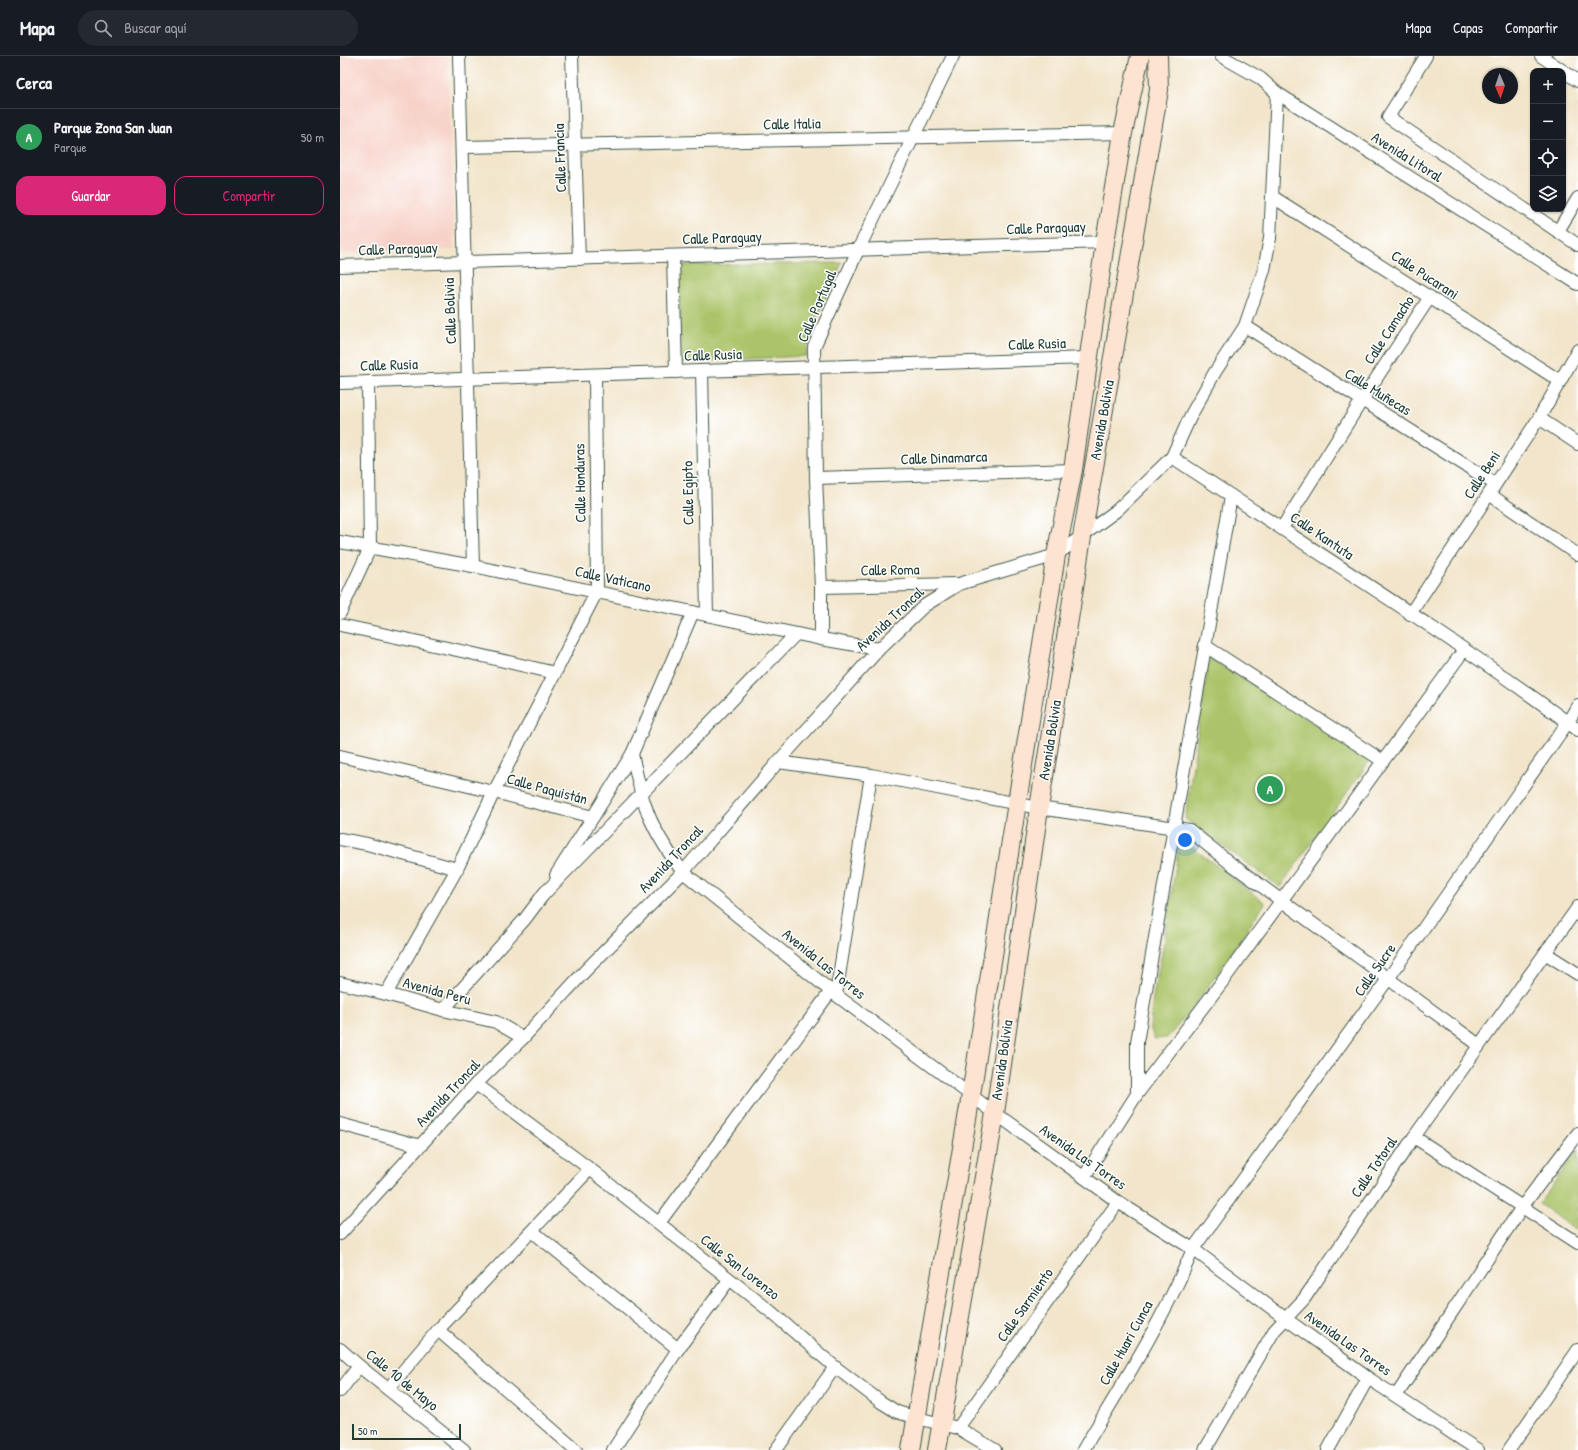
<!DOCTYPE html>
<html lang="es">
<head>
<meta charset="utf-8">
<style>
	:root { --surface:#171b24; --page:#242831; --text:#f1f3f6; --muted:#9ea1a6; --line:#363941; --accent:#db2777 }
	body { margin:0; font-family:"Patrick Hand",sans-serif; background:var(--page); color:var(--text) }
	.controls { position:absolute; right:12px; top:12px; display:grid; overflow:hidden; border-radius:8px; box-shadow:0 1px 3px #0004 }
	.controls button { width:36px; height:36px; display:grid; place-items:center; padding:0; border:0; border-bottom:1px solid var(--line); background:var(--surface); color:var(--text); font:20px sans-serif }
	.compass { position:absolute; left:1142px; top:12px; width:36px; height:36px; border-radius:50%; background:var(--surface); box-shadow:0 1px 3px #0004; rotate:178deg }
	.scale { position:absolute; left:12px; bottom:10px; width:109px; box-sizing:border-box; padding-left:4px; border:2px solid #1f3d34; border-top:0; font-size:11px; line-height:14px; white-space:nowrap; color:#1f3d34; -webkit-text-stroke:3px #fff; paint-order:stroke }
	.you { position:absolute; left:845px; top:784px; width:14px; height:14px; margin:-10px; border:3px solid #fff; border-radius:50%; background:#1a73e8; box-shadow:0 0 0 6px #1a73e833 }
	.badge { display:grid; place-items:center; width:26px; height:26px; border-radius:50%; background:var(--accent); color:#fff; font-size:13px; font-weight:700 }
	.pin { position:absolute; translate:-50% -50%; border:2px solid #fff; box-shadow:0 1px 4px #0006 }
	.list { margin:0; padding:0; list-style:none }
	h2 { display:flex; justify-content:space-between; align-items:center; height:52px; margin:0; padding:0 16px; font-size:17px }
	h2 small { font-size:13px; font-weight:400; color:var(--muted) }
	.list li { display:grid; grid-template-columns:26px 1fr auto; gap:12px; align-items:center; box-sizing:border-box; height:56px; padding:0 16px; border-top:1px solid var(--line) }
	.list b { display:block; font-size:15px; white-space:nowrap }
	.list p { margin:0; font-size:13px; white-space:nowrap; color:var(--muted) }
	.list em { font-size:13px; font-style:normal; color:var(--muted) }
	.actions { display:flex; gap:8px; padding:12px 16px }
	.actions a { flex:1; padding:9px 0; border:1px solid var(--accent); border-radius:12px; text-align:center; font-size:14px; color:var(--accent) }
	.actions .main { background:var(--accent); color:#fff }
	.icon { flex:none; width:22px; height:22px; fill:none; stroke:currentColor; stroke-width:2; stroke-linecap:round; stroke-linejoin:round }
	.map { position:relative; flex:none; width:1238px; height:1394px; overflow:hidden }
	header { display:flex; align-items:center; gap:24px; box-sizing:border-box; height:56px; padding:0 20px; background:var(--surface); border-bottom:1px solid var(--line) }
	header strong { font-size:19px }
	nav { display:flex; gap:22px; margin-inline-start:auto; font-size:14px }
	.search { width:280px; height:36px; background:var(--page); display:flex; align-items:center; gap:10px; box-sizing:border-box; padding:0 14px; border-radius:22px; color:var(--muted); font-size:15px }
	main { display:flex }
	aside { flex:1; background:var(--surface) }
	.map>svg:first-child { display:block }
	.built { fill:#f7d1c7 }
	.park { fill:#abc469; stroke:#65804e }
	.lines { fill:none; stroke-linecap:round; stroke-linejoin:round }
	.street-casing { stroke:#3f564b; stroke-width:14 }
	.secondary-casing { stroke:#3f564b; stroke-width:20 }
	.street { stroke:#fff; stroke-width:12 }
	.secondary { stroke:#fde4d1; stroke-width:18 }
	.labels { text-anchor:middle; stroke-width:3; stroke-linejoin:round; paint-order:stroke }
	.street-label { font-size:15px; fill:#1f3d34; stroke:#fff }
</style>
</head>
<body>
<header>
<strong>Mapa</strong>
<div class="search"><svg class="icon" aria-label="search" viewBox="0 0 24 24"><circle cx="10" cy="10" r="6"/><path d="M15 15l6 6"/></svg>Buscar aquí</div>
<nav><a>Mapa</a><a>Capas</a><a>Compartir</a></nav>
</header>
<main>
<aside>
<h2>Cerca<small></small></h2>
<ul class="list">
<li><span class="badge" style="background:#2e9e5b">A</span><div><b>Parque Zona San Juan</b><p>Parque</p></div><em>50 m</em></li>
</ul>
<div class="actions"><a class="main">Guardar</a><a>Compartir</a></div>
</aside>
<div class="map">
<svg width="1238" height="1394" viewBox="0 0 1238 1394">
	<rect width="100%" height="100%" fill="#fff"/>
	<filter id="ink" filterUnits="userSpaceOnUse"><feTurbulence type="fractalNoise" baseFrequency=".025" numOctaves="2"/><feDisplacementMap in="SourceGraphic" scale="8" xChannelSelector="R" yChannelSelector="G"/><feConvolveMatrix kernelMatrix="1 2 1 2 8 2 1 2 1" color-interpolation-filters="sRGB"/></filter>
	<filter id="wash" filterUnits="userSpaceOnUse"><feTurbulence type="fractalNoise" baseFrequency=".012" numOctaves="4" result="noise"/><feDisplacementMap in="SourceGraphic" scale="16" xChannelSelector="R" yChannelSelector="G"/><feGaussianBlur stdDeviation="0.9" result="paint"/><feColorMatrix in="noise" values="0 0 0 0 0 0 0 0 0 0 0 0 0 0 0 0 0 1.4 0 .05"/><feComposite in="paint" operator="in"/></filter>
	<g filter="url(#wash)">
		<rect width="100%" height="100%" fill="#f2e5cb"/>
		<polygon class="built" points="0,0 108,0 114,194 0,197"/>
		<g class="park">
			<polygon points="502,207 469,280 466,300 341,306 339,209"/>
			<polygon points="869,602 1031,703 940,831 845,763"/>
			<path d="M840 782 925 847C894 893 864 941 827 982L814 983 810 970 813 941 824 887Z"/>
			<polygon points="1238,1093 1238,1175 1199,1148"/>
		</g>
	</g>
	<g filter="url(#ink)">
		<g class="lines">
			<g class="street-casing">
				<g id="street">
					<polyline points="119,0 133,510"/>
					<polyline points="232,0 239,203"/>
					<polyline points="881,0 920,22 937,37 1238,228"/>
					<polyline points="1086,0 1048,61 1238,189"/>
					<polyline points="1201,0 1238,25"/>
					<polyline points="122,91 783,77"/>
					<polyline points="933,141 1220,325"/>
					<polyline points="1218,175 1238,142"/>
					<polyline points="333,200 336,316"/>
					<polyline points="0,210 765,186"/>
					<polyline points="905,270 1155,428"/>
					<polyline points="362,315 367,559"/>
					<polyline points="0,327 748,302"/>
					<polyline points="1199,362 1238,388"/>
					<polyline points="832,401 851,359 875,316 905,270 924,214 930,182 937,37"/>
					<polyline points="476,422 733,414"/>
					<polyline points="1149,438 1238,499"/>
					<polyline points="942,472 1022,344 1090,241"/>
					<polyline points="0,486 133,510 481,583 539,593"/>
					<polyline points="481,531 618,528"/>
					<polyline points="0,557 30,492 28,326"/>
					<polyline points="1070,558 1199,362 1238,294"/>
					<polyline points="0,569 126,596 215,617"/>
					<polyline points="481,583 481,531 476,422 474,291 518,194 613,0"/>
					<polyline points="864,589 1043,705"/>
					<path d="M292 698C296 715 299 732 305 749 313 774 327 795 343 816L496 939 655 1057 778 1146 853 1193 946 1263 1028 1322 1138 1394"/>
					<polyline points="0,700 154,736 253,761 292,698 353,556"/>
					<polyline points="438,706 531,719 699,752 849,774 890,807 1139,989"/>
					<polyline points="0,783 27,788 117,813"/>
					<polyline points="216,819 253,761"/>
					<polyline points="202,840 456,578"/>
					<polyline points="1205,897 1238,918"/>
					<polyline points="0,927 46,938 103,954 156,966 183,982"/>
					<polyline points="46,938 117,813 154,736 257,535 255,319"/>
					<polyline points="496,939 531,719"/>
					<polyline points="103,954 185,863 206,835"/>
					<polyline points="136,1028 250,1113 430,1255 495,1311 541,1346 557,1356 577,1362 618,1372 655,1394"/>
					<polyline points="797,1038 797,986 891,440"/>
					<polyline points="0,1068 81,1090"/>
					<polyline points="1074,1081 1238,1187"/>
					<polyline points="744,1121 797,1038 882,926 1124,594"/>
					<polyline points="319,1167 491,935"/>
					<polyline points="192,1175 338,1293"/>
					<path d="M0 1178 136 1028 183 982 245 915 343 816 438 706 539 593 584 550 619 528 716 499 776 455 832 401C968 491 1107 577 1238 674"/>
					<polyline points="98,1274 236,1394"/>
					<polyline points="0,1293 19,1310 124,1394"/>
					<polyline points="48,1333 98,1274 250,1113"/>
					<polyline points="0,1335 19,1310"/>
					<polyline points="1056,1340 1182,1151 1238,1077"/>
					<polyline points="618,1372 778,1146"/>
					<polyline points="273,1394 338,1293 389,1224"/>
					<polyline points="436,1394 495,1311"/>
					<path d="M743 1394C782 1329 824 1263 853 1193L1048 923 1228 666 1238 649"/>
					<polyline points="865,1394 934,1275 964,1243 1074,1081 1238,851"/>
					<polyline points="988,1394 1028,1322"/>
					<polyline points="1169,1394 1238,1294"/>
				</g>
			</g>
			<g class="secondary-casing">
				<g id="secondary">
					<polyline points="571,1394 631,1039 716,499 733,414 765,186 783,77 800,0"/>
					<polyline points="597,1394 655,1057 699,752 742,481 819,34 818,0"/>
				</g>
			</g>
			<use href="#street" class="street"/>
			<use href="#secondary" class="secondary"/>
		</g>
	</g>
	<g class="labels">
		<g class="street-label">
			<text transform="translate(452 68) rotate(-1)" y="5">Calle Italia</text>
			<text transform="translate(1067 101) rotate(32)" y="5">Avenida Litoral</text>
			<text transform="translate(220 102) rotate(-92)" y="5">Calle Francia</text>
			<text transform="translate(706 172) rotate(-2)" y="5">Calle Paraguay</text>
			<text transform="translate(382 182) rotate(-2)" y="5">Calle Paraguay</text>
			<text transform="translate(58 193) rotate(-2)" y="5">Calle Paraguay</text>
			<text transform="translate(1085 219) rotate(33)" y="5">Calle Pucarani</text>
			<text transform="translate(477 250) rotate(-67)" y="5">Calle Portugal</text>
			<text transform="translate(110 255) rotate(-92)" y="5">Calle Bolivia</text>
			<text transform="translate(1049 274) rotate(-57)" y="5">Calle Camacho</text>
			<text transform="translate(697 288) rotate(-2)" y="5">Calle Rusia</text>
			<text transform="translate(373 299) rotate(-2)" y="5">Calle Rusia</text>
			<text transform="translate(49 309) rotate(-2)" y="5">Calle Rusia</text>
			<text transform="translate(1038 336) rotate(32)" y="5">Calle Muñecas</text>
			<text transform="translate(762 364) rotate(-80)" y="5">Avenida Bolivia</text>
			<text transform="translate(604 402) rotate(-2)" y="5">Calle Dinamarca</text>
			<text transform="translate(1142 419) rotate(-57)" y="5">Calle Beni</text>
			<text transform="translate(240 427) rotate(-91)" y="5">Calle Honduras</text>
			<text transform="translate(348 437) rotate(-91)" y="5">Calle Egipto</text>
			<text transform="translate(982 480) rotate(34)" y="5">Calle Kantuta</text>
			<text transform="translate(550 514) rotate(-1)" y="5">Calle Roma</text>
			<text transform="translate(273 523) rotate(12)" y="5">Calle Vaticano</text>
			<text transform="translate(550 563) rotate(-43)" y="5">Avenida Troncal</text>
			<text transform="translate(710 684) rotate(-81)" y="5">Avenida Bolivia</text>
			<text transform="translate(207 733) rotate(15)" y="5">Calle Paquistán</text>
			<text transform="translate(331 803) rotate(-47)" y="5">Avenida Troncal</text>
			<text transform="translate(484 908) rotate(39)" y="5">Avenida Las Torres</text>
			<text transform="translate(1035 914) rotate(-55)" y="5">Calle Sucre</text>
			<text transform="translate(97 935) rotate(15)" y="5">Avenida Peru</text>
			<text transform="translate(662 1004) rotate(-82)" y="5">Avenida Bolivia</text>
			<text transform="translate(108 1037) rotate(-47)" y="5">Avenida Troncal</text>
			<text transform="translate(743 1101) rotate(35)" y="5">Avenida Las Torres</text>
			<text transform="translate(1034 1111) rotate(-56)" y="5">Calle Totoral</text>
			<text transform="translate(400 1211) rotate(38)" y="5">Calle San Lorenzo</text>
			<text transform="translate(685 1249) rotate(-55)" y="5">Calle Sarmiento</text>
			<text transform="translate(786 1287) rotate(-61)" y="5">Calle Huari Cunca</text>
			<text transform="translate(1008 1287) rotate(35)" y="5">Avenida Las Torres</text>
			<text transform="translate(62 1324) rotate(39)" y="5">Calle 10 de Mayo</text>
		</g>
	</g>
</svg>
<div class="controls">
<button>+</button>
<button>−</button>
<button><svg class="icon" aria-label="locate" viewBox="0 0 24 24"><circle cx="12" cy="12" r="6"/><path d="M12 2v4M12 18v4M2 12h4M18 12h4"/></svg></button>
<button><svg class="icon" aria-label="layers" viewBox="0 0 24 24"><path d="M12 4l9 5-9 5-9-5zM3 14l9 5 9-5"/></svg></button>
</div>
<svg class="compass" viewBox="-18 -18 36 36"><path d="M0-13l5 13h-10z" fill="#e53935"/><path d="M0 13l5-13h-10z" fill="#9ea1a6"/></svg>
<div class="scale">50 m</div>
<div class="you"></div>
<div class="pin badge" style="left:930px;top:733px;background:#2e9e5b">A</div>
</div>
</main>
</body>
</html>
